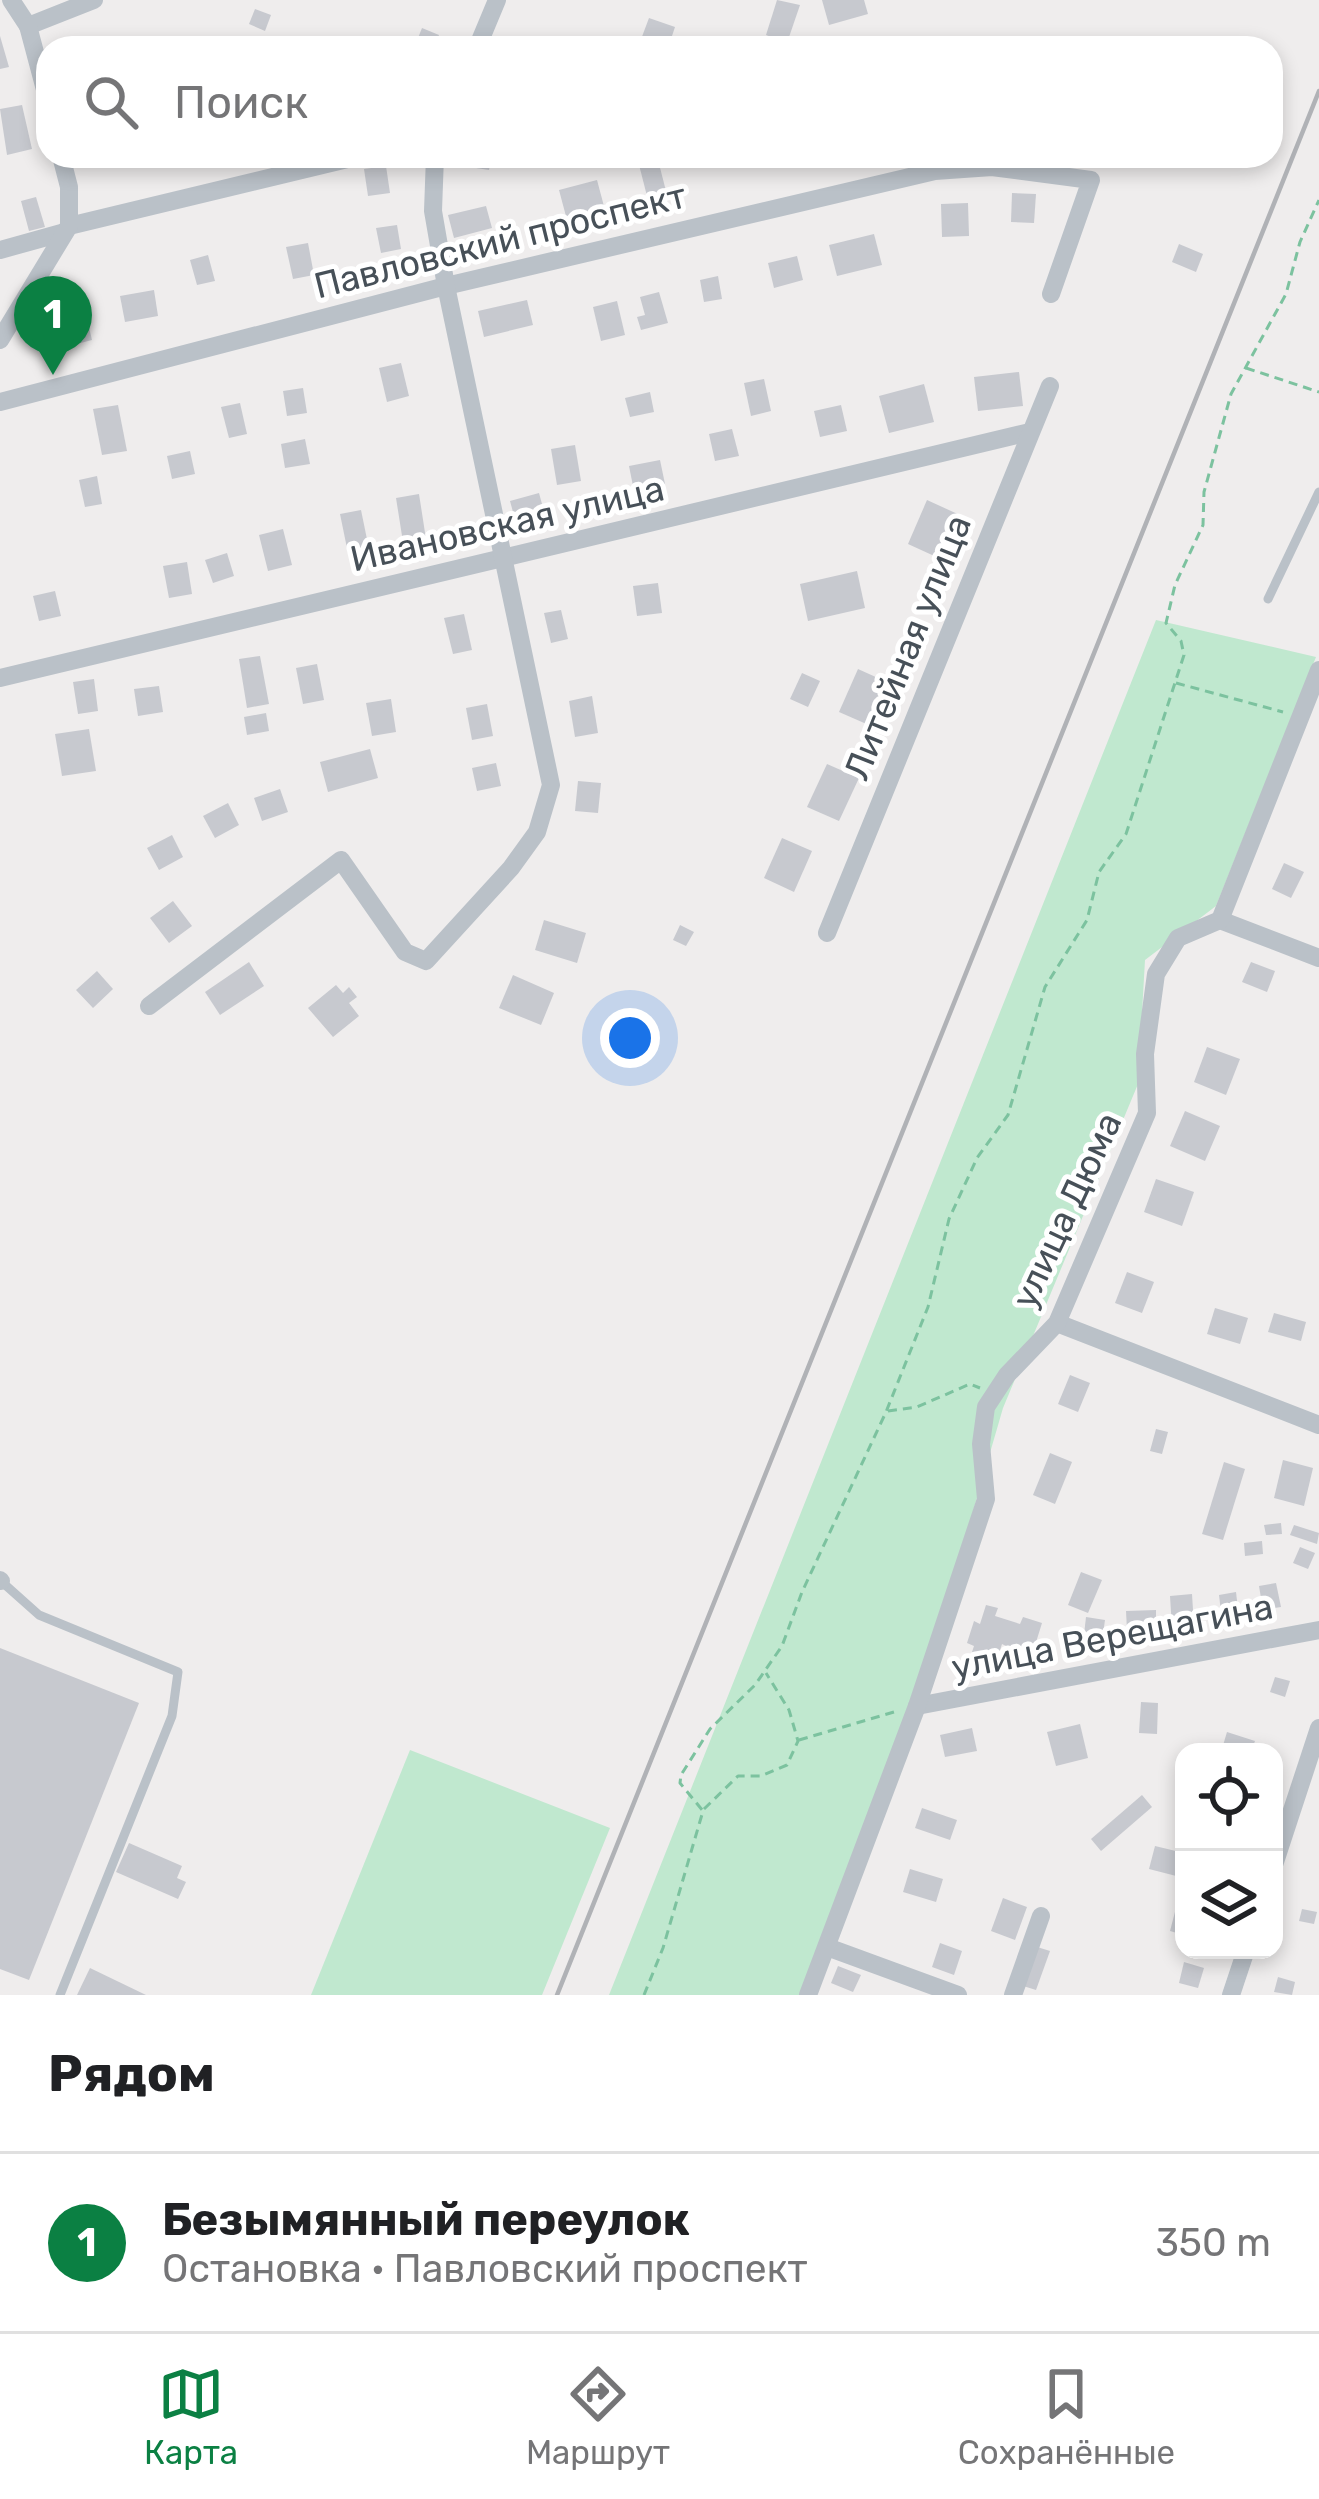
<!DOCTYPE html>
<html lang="ru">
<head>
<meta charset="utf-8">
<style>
	:root { --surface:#fff; --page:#f6f6f6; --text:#202124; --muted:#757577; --line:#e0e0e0; --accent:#0b8043 }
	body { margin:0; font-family:Rubik,sans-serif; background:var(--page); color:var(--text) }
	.controls { position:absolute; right:36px; bottom:36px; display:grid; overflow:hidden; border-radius:24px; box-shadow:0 6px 18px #0003 }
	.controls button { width:108px; height:108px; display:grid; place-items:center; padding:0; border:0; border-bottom:3px solid var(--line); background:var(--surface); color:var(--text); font:60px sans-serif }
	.you { position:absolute; left:630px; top:1038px; width:42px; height:42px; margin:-30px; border:9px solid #fff; border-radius:50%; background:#1a73e8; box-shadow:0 0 0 18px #1a73e833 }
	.badge { display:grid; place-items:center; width:78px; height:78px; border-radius:50%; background:var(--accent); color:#fff; font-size:39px; font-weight:700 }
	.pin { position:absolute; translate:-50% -99px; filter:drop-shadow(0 3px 6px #0008) }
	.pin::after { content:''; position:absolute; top:63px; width:42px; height:36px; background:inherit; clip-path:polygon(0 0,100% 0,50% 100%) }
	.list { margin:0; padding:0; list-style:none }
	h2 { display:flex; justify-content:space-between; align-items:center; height:156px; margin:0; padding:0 48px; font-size:51px }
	h2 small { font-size:39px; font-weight:400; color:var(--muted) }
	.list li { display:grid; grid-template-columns:78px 1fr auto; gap:36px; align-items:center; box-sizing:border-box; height:180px; padding:0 48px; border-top:3px solid var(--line) }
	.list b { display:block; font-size:45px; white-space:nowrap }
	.list p { margin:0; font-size:39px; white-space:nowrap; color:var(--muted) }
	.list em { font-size:39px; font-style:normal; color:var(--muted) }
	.icon { flex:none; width:66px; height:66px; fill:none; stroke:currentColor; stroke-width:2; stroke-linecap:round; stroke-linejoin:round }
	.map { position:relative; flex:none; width:1319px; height:1995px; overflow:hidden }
	.search { position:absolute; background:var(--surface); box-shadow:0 6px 18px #0003; left:36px; right:36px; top:36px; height:132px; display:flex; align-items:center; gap:30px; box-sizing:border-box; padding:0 42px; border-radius:36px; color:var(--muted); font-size:45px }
	.sheet { height:336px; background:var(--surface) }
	nav { display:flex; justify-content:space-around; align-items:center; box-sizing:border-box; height:168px; border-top:3px solid var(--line); background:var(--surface); font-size:33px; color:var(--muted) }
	nav a { display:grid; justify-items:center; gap:6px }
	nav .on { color:var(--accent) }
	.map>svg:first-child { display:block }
	.green { fill:#c0e8cf }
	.building { fill:#c7c9cf }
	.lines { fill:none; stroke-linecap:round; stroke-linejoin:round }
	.path { stroke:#7cc29f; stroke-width:3; stroke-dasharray:9 6; stroke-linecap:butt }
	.lane { stroke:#bac1c8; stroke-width:9 }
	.street { stroke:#bac1c8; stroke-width:18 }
	.rail { stroke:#b0b2b6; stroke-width:4.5 }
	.labels { text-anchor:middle; stroke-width:10; stroke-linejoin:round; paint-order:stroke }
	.street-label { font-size:36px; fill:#475058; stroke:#fff }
</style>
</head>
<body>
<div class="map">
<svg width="1319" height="1995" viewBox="0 0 1319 1995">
	<rect width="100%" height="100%" fill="#efeded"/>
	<g class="green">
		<polygon points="1156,620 1316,657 1216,906 1145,960 1138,1084 1003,1408 893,1787 799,1995 609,1995"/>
		<polygon points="410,1750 610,1828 542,1995 311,1995"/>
	</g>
	<g class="building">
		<polygon points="777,0 800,5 787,43 766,35"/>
		<polygon points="822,0 864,0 868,14 829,25"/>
		<polygon points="255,9 271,15 265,31 249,24"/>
		<polygon points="649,18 675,27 668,48 640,42"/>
		<polygon points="422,28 439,35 434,48 414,48"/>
		<polygon points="0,36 9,67 0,69"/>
		<polygon points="154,36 156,48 126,48 125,42"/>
		<polygon points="22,105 32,149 7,155 0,109"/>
		<polygon points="84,156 117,156 118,158 86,166"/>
		<polygon points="464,156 492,156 489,170 463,166"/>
		<polygon points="657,156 666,191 647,196 637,157"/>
		<polygon points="386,166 390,193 368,196 364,169"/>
		<polygon points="597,180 605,210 567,220 559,190"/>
		<polygon points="1012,193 1036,194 1034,223 1011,222"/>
		<polygon points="36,197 45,227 29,231 21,201"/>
		<polygon points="968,203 969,236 942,237 941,204"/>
		<polygon points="486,206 492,228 454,238 448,215"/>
		<polygon points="397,225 401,249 381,253 376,228"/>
		<polygon points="874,234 882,265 837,276 829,245"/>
		<polygon points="308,243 314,275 293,279 286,247"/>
		<polygon points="1179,244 1203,254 1196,272 1172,262"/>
		<polygon points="208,255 215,281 197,285 190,260"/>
		<polygon points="797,256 803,280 774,288 768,263"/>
		<polygon points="718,276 722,299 704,302 700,280"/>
		<polygon points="154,290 158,316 125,322 120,296"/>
		<polygon points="659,292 668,323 641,330 637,317 645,315 640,297"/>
		<polygon points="527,300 533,325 484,337 478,311"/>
		<polygon points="617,301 625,335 601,341 593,307"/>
		<polygon points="83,302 92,340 73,345 63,306"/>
		<polygon points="401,363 409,396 387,402 379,368"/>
		<polygon points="1019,372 1023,406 978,411 974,377"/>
		<polygon points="764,379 771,411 751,416 744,383"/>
		<polygon points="924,384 934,422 889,433 879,396"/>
		<polygon points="303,388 307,413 287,416 283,391"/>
		<polygon points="650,392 654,412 630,417 625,398"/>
		<polygon points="240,403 247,434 229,438 221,407"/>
		<polygon points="118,405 127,451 102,455 93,409"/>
		<polygon points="841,405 847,431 820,437 814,411"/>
		<polygon points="732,429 739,456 715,461 709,434"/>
		<polygon points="305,439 310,464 285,468 281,444"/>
		<polygon points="575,445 581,481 557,485 551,449"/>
		<polygon points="190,451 195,474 172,479 167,456"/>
		<polygon points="660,460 665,484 634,491 629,466"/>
		<polygon points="97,476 102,504 85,507 79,480"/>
		<polygon points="539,493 545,515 516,523 510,501"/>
		<polygon points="419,494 426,539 403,542 396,498"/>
		<polygon points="927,500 962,516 943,560 908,544"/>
		<polygon points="361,510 369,549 348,553 340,514"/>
		<polygon points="283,529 292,565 268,571 259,535"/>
		<polygon points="227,553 234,576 213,583 205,560"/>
		<polygon points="187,562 192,594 169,598 163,566"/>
		<polygon points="857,571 865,608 808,621 800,584"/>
		<polygon points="658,583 662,613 637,616 633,586"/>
		<polygon points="55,591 61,616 39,621 33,596"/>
		<polygon points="561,610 568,639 551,643 544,613"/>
		<polygon points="464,614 472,650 453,654 444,618"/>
		<polygon points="260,656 269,704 247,708 239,659"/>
		<polygon points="317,664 324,700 303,704 296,668"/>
		<polygon points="858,669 889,683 871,726 839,712"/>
		<polygon points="802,673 820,681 808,707 790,699"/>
		<polygon points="94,679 98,711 78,714 73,682"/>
		<polygon points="159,686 163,712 138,716 134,689"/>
		<polygon points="592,696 598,733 575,737 569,701"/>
		<polygon points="391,699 396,732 372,736 366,703"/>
		<polygon points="487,704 493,736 472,740 466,708"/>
		<polygon points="266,713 269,731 247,735 244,717"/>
		<polygon points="89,729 96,771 62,776 55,734"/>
		<polygon points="370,749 378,778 328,792 320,762"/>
		<polygon points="496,763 501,786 477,791 472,768"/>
		<polygon points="827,764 859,778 839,821 807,807"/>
		<polygon points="578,781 601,783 598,813 575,811"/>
		<polygon points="280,789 288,812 262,821 254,798"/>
		<polygon points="228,803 239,825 215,838 203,816"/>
		<polygon points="172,835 183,857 159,870 147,848"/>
		<polygon points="782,838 812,851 794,892 764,878"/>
		<polygon points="1284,863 1304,872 1291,898 1272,889"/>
		<polygon points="173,901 192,926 169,943 150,918"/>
		<polygon points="544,920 586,933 577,963 535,950"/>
		<polygon points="680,925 694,932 686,946 673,940"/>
		<polygon points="249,962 264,986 220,1015 205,992"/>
		<polygon points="1251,962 1275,971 1267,992 1242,982"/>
		<polygon points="97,971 113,989 93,1008 76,990"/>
		<polygon points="513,975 554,993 541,1025 499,1008"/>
		<polygon points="336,985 343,993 349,987 357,997 349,1003 359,1016 333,1037 308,1008"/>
		<polygon points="1207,1047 1240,1059 1226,1095 1194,1082"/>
		<polygon points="1185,1111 1220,1126 1205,1161 1170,1146"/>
		<polygon points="1156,1179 1194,1192 1182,1226 1144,1212"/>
		<polygon points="1127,1272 1154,1282 1142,1313 1115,1303"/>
		<polygon points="1215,1308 1248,1318 1240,1344 1207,1334"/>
		<polygon points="1274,1313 1306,1322 1301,1341 1268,1332"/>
		<polygon points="1070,1375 1090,1383 1078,1412 1058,1404"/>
		<polygon points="1156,1429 1168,1432 1162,1454 1150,1451"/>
		<polygon points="1050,1453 1072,1462 1055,1504 1033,1495"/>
		<polygon points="1283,1460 1313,1468 1304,1506 1274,1498"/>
		<polygon points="1224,1462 1245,1469 1223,1540 1202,1534"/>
		<polygon points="1281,1523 1282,1534 1266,1535 1264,1525"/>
		<polygon points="1294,1525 1319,1533 1317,1544 1290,1535"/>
		<polygon points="1262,1541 1263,1554 1245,1556 1244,1543"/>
		<polygon points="1300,1547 1315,1553 1308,1569 1293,1563"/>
		<polygon points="1081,1572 1102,1580 1088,1613 1068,1605"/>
		<polygon points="1276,1583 1281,1607 1263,1610 1259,1586"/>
		<polygon points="1236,1592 1239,1618 1222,1620 1219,1595"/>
		<polygon points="1192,1594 1194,1626 1172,1628 1170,1596"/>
		<polygon points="986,1605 998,1608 995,1616 1020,1624 1023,1617 1042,1623 1033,1652 1026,1649 1024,1655 1002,1644 997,1660 972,1652 974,1646 967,1643 974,1621 980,1624"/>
		<polygon points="1156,1610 1156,1629 1127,1630 1126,1611"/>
		<polygon points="1086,1617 1105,1620 1100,1655 1082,1652"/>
		<polygon points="0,1648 139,1703 29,1980 0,1969"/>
		<polygon points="1275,1677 1290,1681 1285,1697 1270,1692"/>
		<polygon points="1141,1702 1158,1703 1157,1734 1139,1733"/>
		<polygon points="1080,1724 1088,1758 1056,1766 1047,1732"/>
		<polygon points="972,1728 977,1751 945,1757 940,1735"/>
		<polygon points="1227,1732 1255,1741 1251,1752 1221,1752"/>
		<polygon points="1142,1795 1152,1807 1101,1851 1091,1839"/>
		<polygon points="922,1808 957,1820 950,1840 915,1828"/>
		<polygon points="129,1843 182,1866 177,1878 186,1882 178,1899 116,1872"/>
		<polygon points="1155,1846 1184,1853 1184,1878 1149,1869"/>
		<polygon points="910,1869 943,1879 936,1902 903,1892"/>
		<polygon points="1003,1898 1027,1907 1015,1940 991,1931"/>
		<polygon points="1176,1908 1184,1910 1184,1935 1170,1931"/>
		<polygon points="1302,1909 1317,1912 1314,1924 1299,1921"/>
		<polygon points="940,1943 962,1951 954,1975 932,1967"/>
		<polygon points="1034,1946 1050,1951 1036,1990 1020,1985"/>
		<polygon points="1184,1962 1204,1968 1198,1988 1179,1983"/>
		<polygon points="838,1966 861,1975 853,1992 831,1983"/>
		<polygon points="90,1968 146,1995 77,1995"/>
		<polygon points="1278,1977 1295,1982 1292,1995 1274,1992"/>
	</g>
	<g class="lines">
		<g class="path">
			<polyline points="1246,368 1319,392"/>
			<polyline points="1176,683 1283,712"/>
			<polyline points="888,1411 917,1407 970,1384 980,1388"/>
			<polyline points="799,1740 894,1712"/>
			<polyline points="704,1809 738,1776 761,1776 787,1765 798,1741 789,1710 766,1673"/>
			<polyline points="644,1995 663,1948 703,1811 680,1783 681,1775 710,1729 755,1685 782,1646 802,1592 886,1412 928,1307 949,1219 977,1158 1008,1115 1045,987 1087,920 1099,872 1126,834 1184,655 1181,641 1166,623 1175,585 1203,525 1204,492 1231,394 1286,294 1300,242 1319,200"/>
		</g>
		<g class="lane">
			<polyline points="1268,599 1319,492"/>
			<polyline points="1,1581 39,1615 178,1672 172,1716 60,1995"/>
		</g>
		<g class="street">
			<polyline points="11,0 28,26 94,0"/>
			<polyline points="28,26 48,101"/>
			<polyline points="477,48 497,0"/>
			<polyline points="69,226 360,156"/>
			<polyline points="0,250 65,232"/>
			<polyline points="0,340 69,226 69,187 61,156"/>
			<polyline points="0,402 446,286 935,171 992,167 1091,180 1051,294"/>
			<polyline points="0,678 1030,432"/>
			<polyline points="1220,920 1319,958"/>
			<polyline points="827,933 1050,386"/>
			<polyline points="149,1006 341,860 405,952 426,961 511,868 537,832 551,785 446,286 433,211 435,156"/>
			<polyline points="1057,1323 1319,1425"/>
			<polyline points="0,1580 1,1581"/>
			<polyline points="917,1706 1319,1630"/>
			<polyline points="1274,1865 1319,1728"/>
			<polyline points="827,1947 958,1995"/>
			<polyline points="808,1995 917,1706 986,1499 981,1444 986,1407 1007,1375 1057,1323 1147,1113 1145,1054 1156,974 1178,938 1220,920 1319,670"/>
			<polyline points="1013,1995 1041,1916"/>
			<polyline points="1231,1995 1246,1950"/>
		</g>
		<polyline class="rail" points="557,1995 1319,91"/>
	</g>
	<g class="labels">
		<g class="street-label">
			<text transform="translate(500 240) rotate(-14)" y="13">Павловский проспект</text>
			<text transform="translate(507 523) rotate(-13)" y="13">Ивановская улица</text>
			<text transform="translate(907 647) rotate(-68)" y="13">Литейная улица</text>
			<text transform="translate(1066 1210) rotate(-65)" y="13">улица Дюма</text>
			<text transform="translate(1112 1636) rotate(-11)" y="13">улица Верещагина</text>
		</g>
	</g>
</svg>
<div class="controls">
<button><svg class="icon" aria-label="locate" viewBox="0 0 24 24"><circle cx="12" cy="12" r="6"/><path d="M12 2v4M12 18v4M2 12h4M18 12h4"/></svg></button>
<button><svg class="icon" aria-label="layers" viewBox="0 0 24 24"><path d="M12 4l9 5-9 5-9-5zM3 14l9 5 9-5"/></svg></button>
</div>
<div class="you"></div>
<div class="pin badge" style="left:53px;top:375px">1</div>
<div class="search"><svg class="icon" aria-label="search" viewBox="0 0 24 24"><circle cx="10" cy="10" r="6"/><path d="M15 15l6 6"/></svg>Поиск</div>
</div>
<section class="sheet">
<h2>Рядом<small></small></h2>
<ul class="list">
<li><span class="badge">1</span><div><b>Безымянный переулок</b><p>Остановка · Павловский проспект</p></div><em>350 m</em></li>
</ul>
</section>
<nav>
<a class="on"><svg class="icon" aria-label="map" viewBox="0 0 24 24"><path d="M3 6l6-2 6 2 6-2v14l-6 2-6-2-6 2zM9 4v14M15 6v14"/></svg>Карта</a>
<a><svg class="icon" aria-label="directions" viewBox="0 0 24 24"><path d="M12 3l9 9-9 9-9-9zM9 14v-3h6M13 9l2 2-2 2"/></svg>Маршрут</a>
<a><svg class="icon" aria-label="saved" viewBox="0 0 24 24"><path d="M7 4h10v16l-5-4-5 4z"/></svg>Сохранённые</a>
</nav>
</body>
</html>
